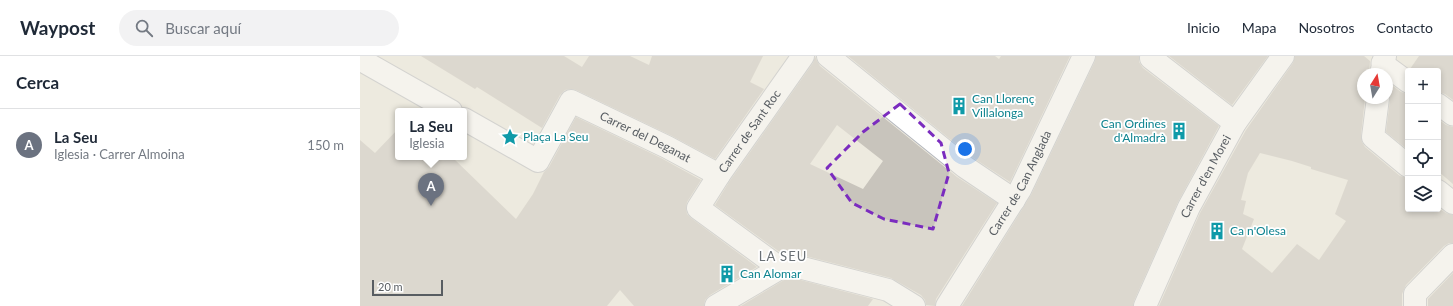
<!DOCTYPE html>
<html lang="es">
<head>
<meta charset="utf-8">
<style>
	:root { --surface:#fff; --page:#f2f2f3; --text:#1f2937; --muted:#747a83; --line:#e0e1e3; --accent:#f92c19 }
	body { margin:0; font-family:Lato,sans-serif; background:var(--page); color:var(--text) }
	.controls { position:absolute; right:12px; top:12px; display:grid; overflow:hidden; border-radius:4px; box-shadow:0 2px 6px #0003 }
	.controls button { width:36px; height:36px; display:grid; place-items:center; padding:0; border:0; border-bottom:1px solid var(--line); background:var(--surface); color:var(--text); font:20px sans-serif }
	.compass { position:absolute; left:997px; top:12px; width:36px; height:36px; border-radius:50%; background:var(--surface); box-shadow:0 2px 6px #0003; rotate:11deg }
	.scale { position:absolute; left:12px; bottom:10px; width:71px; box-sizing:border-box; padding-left:4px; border:2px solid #585d62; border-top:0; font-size:11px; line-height:14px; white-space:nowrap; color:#585d62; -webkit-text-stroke:3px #fff; paint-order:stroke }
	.you { position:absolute; left:605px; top:93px; width:14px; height:14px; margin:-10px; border:3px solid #fff; border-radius:50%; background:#1a73e8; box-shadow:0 0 0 6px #1a73e833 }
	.badge { display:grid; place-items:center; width:26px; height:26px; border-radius:50%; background:var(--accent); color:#fff; font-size:13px; font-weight:700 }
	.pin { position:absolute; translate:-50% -33px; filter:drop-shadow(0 1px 2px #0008) }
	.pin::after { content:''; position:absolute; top:21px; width:14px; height:12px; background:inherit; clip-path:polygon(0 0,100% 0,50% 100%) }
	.popup { position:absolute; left:35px; top:52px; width:72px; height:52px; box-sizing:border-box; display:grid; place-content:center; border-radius:4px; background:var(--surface); filter:drop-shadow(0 1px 3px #0005); font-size:13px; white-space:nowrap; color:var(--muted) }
	.popup b { font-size:15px; color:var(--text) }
	.popup::after { content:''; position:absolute; left:50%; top:100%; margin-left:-8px; border:8px solid transparent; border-top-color:var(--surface) }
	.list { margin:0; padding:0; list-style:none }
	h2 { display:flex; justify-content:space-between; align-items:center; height:52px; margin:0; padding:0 16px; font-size:17px }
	h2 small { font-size:13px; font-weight:400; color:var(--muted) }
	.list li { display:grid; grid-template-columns:26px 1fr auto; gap:12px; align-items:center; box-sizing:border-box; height:72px; padding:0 16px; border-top:1px solid var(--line) }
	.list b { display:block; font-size:15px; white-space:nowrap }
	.list p { margin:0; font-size:13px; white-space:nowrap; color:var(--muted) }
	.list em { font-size:13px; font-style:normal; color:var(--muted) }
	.icon { flex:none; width:22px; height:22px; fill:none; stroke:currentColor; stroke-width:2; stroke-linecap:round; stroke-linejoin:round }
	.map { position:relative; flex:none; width:1093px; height:250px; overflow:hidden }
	header { display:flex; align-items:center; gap:24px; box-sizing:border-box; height:56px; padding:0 20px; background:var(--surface); border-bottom:1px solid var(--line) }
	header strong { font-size:19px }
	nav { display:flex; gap:22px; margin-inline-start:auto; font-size:14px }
	.search { width:280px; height:36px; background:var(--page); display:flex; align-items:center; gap:10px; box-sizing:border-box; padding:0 14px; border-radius:22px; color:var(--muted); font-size:15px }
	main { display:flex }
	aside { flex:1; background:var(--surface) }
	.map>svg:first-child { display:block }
	.building { fill:#c8c4bc; fill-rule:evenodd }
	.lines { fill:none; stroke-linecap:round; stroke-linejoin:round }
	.pedestrian-casing { stroke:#b5b8be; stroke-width:23 }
	.minor-casing { stroke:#b5b8be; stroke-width:24 }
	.pedestrian { stroke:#fff; stroke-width:21 }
	.minor { stroke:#fff; stroke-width:22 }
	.marked { fill:none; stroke:#7b2cbf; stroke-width:3; stroke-dasharray:8 5; stroke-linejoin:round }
	.labels { text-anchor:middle; stroke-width:3.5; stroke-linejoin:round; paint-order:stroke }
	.culture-label { font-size:12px; fill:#0d838f; stroke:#fff; text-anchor:start }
	.street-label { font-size:12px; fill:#585d62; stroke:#fff }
	.neighbourhood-label { font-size:13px; letter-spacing:1px; fill:#696f74; stroke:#fff }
</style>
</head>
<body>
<header>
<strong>Waypost</strong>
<div class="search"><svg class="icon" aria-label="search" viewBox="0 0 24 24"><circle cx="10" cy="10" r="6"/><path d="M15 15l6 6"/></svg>Buscar aquí</div>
<nav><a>Inicio</a><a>Mapa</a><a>Nosotros</a><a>Contacto</a></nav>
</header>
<main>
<aside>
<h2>Cerca<small></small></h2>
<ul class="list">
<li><span class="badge" style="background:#6b7280">A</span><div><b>La Seu</b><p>Iglesia · Carrer Almoina</p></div><em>150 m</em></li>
</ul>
</aside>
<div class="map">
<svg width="1093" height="250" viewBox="0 0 1093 250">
	<rect width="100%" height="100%" fill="#edeadf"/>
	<g class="building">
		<polygon points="61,0 204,0 222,11 229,0 270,0 289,9 292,0 403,0 390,26 404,33 355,103 312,80 216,34 211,33 205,34 200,39 182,72 117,31 115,33"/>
		<path d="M455 0 457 5 460 10 597 121 637 147 576 243 575 250 566 249 565 244 561 239 531 222 430 196 421 197 355 149 369 126 453 7ZM477 69 523 105 503 133 450 108Z"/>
		<polygon points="488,0 635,0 639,3 641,0 710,0 650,126 612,101"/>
		<polygon points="736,0 779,0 779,6 783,12 859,70 818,146 774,245 773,250 602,250 671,139 735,5"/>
		<polygon points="809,0 908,0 872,49"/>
		<path d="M935 0H1004L1010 5 1009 18H1003V42H1005L1001 79 1002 86 1005 91 1040 120 1048 122V153H1080L1086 157 1093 159V187H1089L1084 190 1046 229 1042 238V250H799L840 157 886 74 933 7ZM900 97 932 105 951 111V113L988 124 975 158 986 165 959 204 937 188 912 217 882 193 894 163 883 158 886 145 881 144 888 117Z"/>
		<polygon points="1059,0 1093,0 1093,44 1085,38 1078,36 1078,15 1053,15 1050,13"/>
		<polygon points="1029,27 1041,36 1048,38 1048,94 1026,76 1030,44 1030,38 1027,34 1027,29"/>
		<polygon points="216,61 301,102 341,124 327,146 326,152 327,158 331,162 397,211 350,239 345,244 344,250 274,250 260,234 247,250 0,250 0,84 15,97 38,73 38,101 92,101 156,163 173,138 184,116 189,111"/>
		<polygon points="1078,63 1086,69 1093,71 1093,128 1078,115"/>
		<polygon points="1093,217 1093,250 1068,250 1068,243"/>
		<polygon points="429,221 513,243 508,250 381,250"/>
	</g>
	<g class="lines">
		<g class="pedestrian-casing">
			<g id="pedestrian">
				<polyline points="1022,7 1048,26"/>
				<polyline points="1078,48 1093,59"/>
			</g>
		</g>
		<g class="minor-casing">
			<g id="minor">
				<polyline points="468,0 605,111 654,144"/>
				<polyline points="791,2 875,67"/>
				<polyline points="1,4 91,55"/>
				<polyline points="1021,18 1025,0"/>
				<polyline points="1018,42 1013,81 1048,110"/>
				<path id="s1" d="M104 63 178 105 211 45 307 91 359 119"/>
				<polyline points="1078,135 1093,147"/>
				<path id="s2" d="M420 212 338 152 359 119 443 0"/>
				<polyline points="356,250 427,208 528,234 554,250"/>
				<path id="s3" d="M587 250 660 134 724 0"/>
				<path id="s4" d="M785 250 829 151 875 67 923 0"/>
				<polyline points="1055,250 1055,238 1093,199"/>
			</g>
		</g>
		<use href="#pedestrian" class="pedestrian"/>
		<use href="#minor" class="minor"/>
	</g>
	<path d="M0 0H1093V250H0ZM540 48 581 87 589 117 573 173 524 163 492 147 467 112 503 76Z" fill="#edeadf" fill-opacity=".55" fill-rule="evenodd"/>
	<path class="marked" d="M540 48 581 87 589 117 573 173 524 163 492 147 467 112 503 76Z"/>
	<defs>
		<g id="building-bare" transform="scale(1.38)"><path d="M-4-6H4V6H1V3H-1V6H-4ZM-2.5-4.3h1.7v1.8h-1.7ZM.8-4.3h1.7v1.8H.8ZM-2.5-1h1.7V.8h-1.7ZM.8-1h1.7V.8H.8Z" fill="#0f9aa8" stroke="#fff" stroke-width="2.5" paint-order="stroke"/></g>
		<g id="sight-bare" transform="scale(1.38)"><path d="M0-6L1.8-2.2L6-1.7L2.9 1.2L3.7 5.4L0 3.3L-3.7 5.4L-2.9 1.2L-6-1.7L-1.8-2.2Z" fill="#0f9aa8" stroke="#fff" stroke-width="2.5" paint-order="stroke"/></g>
	</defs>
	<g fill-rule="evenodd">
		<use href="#building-bare" x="599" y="50"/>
		<use href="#building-bare" x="819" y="75"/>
		<use href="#sight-bare" x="150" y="81"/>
		<use href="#building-bare" x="857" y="175"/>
		<use href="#building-bare" x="367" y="218"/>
	</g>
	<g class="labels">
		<g class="culture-label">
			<text x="612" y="47">Can Llorenç<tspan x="612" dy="14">Villalonga</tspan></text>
			<text x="806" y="72" text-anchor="end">Can Ordines<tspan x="806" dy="14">d'Almadrà</tspan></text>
			<text x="163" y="85">Plaça La Seu</text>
			<text x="870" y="179">Ca n'Olesa</text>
			<text x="380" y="222">Can Alomar</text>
		</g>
		<g class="street-label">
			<text dy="4" stroke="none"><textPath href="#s2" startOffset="194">Carrer de Sant Roc</textPath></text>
			<text dy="4" stroke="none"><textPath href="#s1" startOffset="236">Carrer del Deganat</textPath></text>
			<text dy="4" stroke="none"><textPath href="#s4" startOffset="143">Carrer d'en Morei</textPath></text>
			<text dy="4" stroke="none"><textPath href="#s3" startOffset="143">Carrer de Can Anglada</textPath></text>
		</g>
		<g class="neighbourhood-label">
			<text x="423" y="205">LA SEU</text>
		</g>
	</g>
</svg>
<div class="controls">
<button>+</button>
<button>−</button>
<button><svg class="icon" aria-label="locate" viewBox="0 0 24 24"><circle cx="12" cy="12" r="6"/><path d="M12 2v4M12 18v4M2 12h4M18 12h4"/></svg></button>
<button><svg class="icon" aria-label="layers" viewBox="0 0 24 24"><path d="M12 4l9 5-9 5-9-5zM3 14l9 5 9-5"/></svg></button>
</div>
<svg class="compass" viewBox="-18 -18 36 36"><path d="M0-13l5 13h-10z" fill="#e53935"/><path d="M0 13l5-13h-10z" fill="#747a83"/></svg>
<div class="scale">20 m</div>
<div class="you"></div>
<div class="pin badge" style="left:71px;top:150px;background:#6b7280">A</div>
<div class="popup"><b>La Seu</b>Iglesia</div>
</div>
</main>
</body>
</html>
